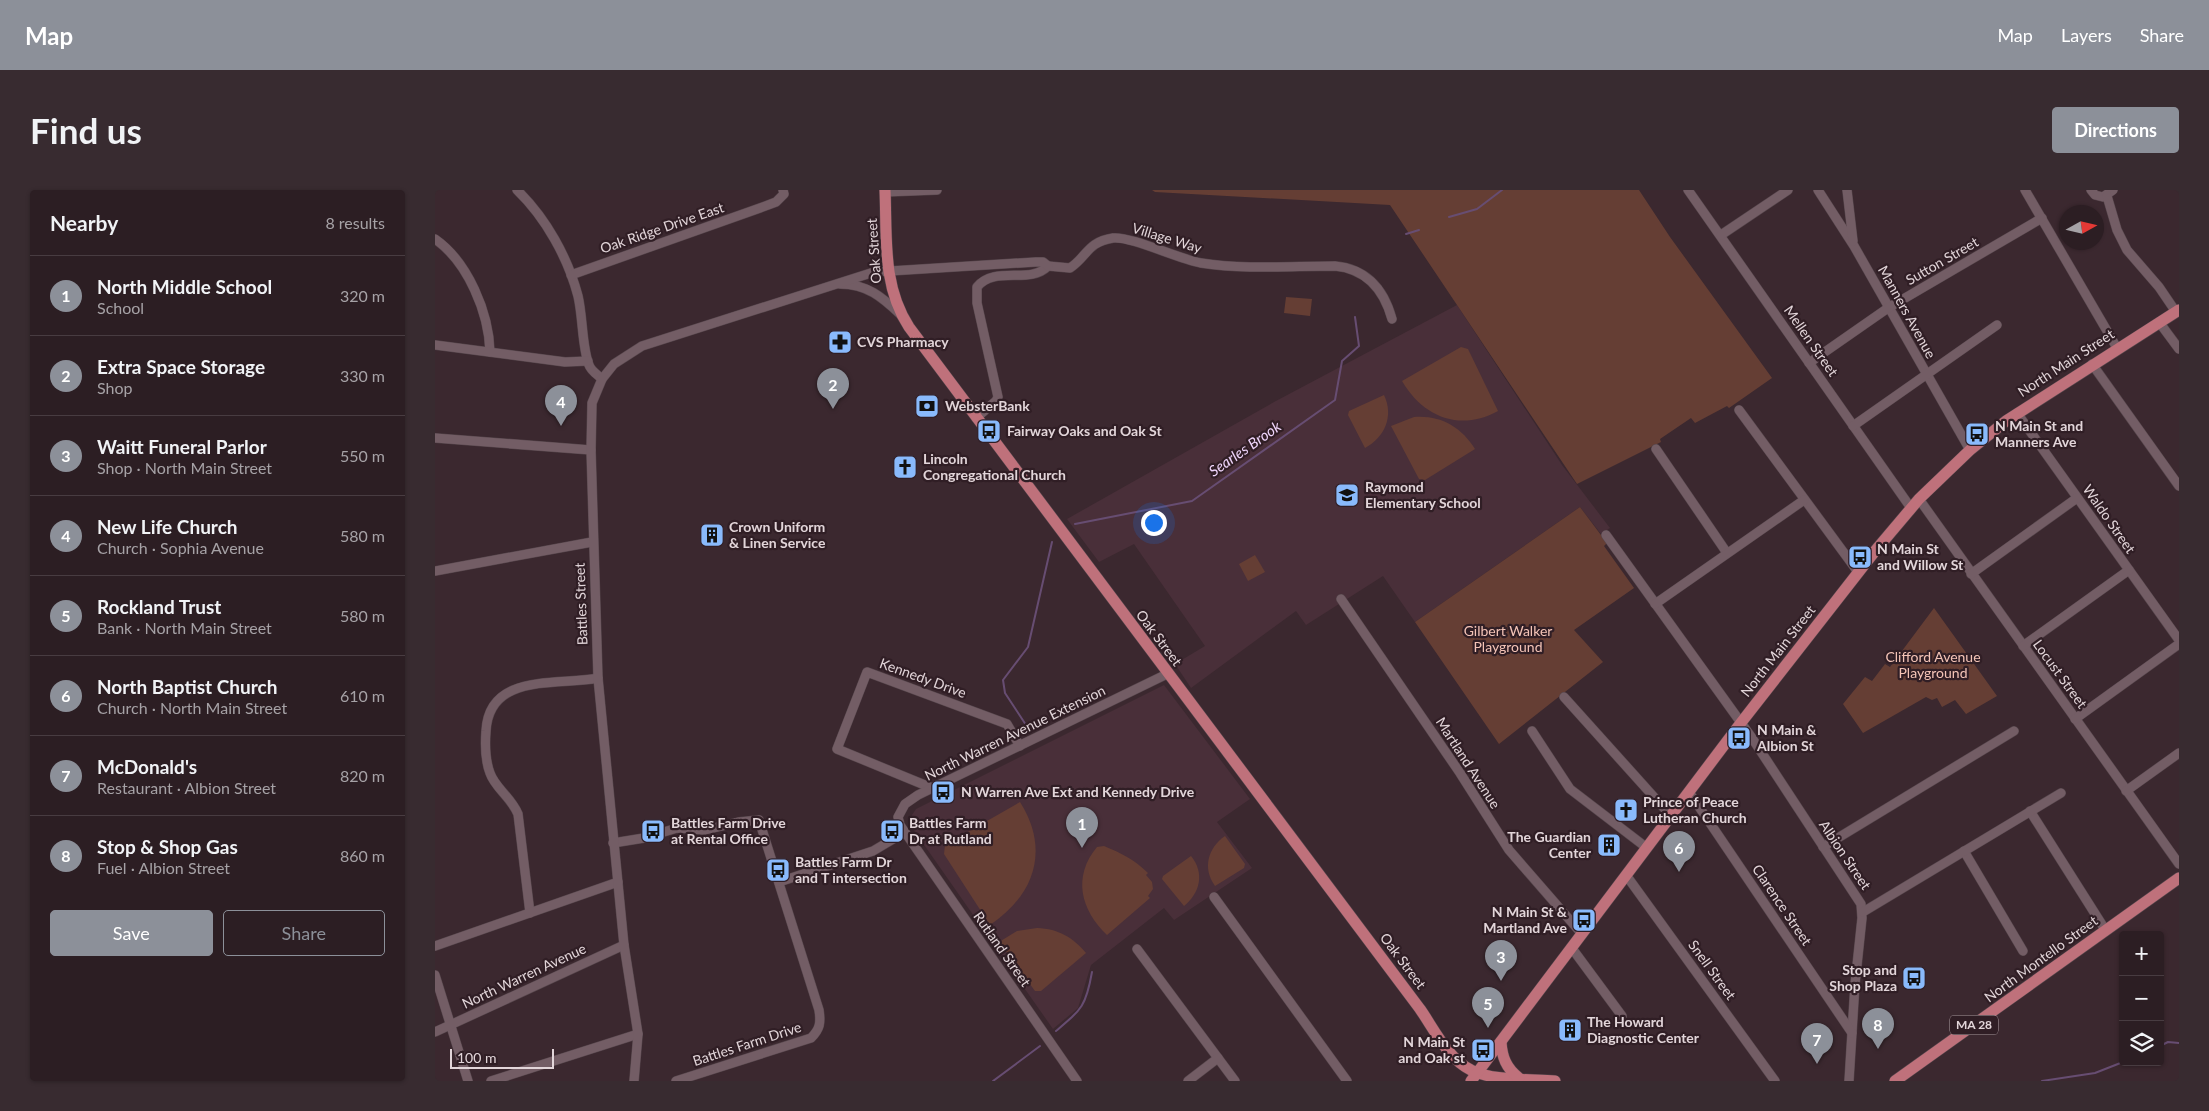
<!DOCTYPE html>
<html lang="en">
<head>
<meta charset="utf-8">
<style>
	:root { --surface:#2c1e23; --page:#382b30; --text:#f1f3f6; --muted:#a6a2a6; --line:#483c41; --accent:#8c9099 }
	body { margin:0; font-family:Lato,sans-serif; background:var(--page); color:var(--text) }
	.controls { position:absolute; right:15px; bottom:15px; display:grid; overflow:hidden; border-radius:5px; box-shadow:0 1px 4px #0004 }
	.controls button { width:45px; height:45px; display:grid; place-items:center; padding:0; border:0; border-bottom:1px solid var(--line); background:var(--surface); color:var(--text); font:25px sans-serif }
	.compass { position:absolute; left:1624px; top:15px; width:45px; height:45px; border-radius:50%; background:var(--surface); box-shadow:0 1px 4px #0004; rotate:82deg }
	.scale { position:absolute; left:15px; bottom:12px; width:104px; box-sizing:border-box; padding-left:5px; border:2px solid #e2d5d9; border-top:0; font-size:14px; line-height:18px; white-space:nowrap; color:#e2d5d9; -webkit-text-stroke:4px #301e25; paint-order:stroke }
	.you { position:absolute; left:718px; top:332px; width:18px; height:18px; margin:-12px; border:4px solid #fff; border-radius:50%; background:#1a73e8; box-shadow:0 0 0 8px #1a73e833 }
	.badge { display:grid; place-items:center; width:32px; height:32px; border-radius:50%; background:var(--accent); color:#fff; font-size:16px; font-weight:700 }
	.pin { position:absolute; translate:-50% -41px; filter:drop-shadow(0 1px 2px #0008) }
	.pin::after { content:''; position:absolute; top:26px; width:18px; height:15px; background:inherit; clip-path:polygon(0 0,100% 0,50% 100%) }
	.list { margin:0; padding:0; list-style:none }
	h2 { display:flex; justify-content:space-between; align-items:center; height:65px; margin:0; padding:0 20px; font-size:21px }
	h2 small { font-size:16px; font-weight:400; color:var(--muted) }
	.list li { display:grid; grid-template-columns:32px 1fr auto; gap:15px; align-items:center; box-sizing:border-box; height:80px; padding:0 20px; border-top:1px solid var(--line) }
	.list b { display:block; font-size:19px; white-space:nowrap }
	.list p { margin:0; font-size:16px; white-space:nowrap; color:var(--muted) }
	.list em { font-size:16px; font-style:normal; color:var(--muted) }
	.actions { display:flex; gap:10px; padding:15px 20px }
	.actions a { flex:1; padding:11px 0; border:1px solid var(--accent); border-radius:5px; text-align:center; font-size:18px; color:var(--accent) }
	.actions .main { background:var(--accent); color:#fff }
	.icon { flex:none; width:28px; height:28px; fill:none; stroke:currentColor; stroke-width:2; stroke-linecap:round; stroke-linejoin:round }
	.map { position:relative; flex:none; width:1744px; height:891px; overflow:hidden; border-radius:5px }
	header { display:flex; align-items:center; gap:30px; box-sizing:border-box; height:70px; padding:0 25px; background:var(--accent); color:#fff }
	header strong { font-size:24px }
	nav { display:flex; gap:28px; margin-inline-start:auto; font-size:18px }
	.intro { display:flex; align-items:center; justify-content:space-between; box-sizing:border-box; height:120px; padding:0 30px }
	h1 { margin:0; font-size:35px }
	.button { padding:12px 22px; border-radius:5px; background:var(--accent); color:#fff; font-size:18px; font-weight:700 }
	main { display:flex; gap:30px; padding:0 30px }
	aside { flex:1; background:var(--surface); border-radius:5px; box-shadow:0 1px 4px #0004 }
	.map>svg:first-child { display:block }
	.built { fill:#492f39 }
	.green { fill:#653e34 }
	.lines { fill:none; stroke-linecap:round; stroke-linejoin:round }
	.stream { stroke:#674d72; stroke-width:2 }
	.minor-casing { stroke:#57474d; stroke-width:10 }
	.major-casing { stroke:#57474d; stroke-width:12 }
	.minor { stroke:#735d65; stroke-width:9 }
	.major { stroke:#bf717b; stroke-width:11 }
	.labels { text-anchor:middle; stroke-width:4.5; stroke-linejoin:round; paint-order:stroke }
	.shield { fill:#301e25; stroke:#ad9ea3; stroke-width:1 }
	.shield-label { font-size:12px; font-weight:bold; fill:#e2d5d9 }
	.street-label { font-size:14px; fill:#e2d5d9; stroke:#301e25 }
	.poi-label { font-size:14px; font-weight:bold; fill:#e2d5d9; stroke:#301e25; text-anchor:start }
	.park-label { font-size:14px; fill:#f4c4b7; stroke:#301e25 }
	.water-label { font-size:15px; font-style:italic; fill:#efd5fb; stroke:#301e25 }
</style>
</head>
<body>
<header>
<strong>Map</strong>
<nav><a>Map</a><a>Layers</a><a>Share</a></nav>
</header>
<div class="intro"><h1>Find us</h1><a class="button">Directions</a></div>
<main>
<aside>
<h2>Nearby<small>8 results</small></h2>
<ul class="list">
<li><span class="badge">1</span><div><b>North Middle School</b><p>School</p></div><em>320 m</em></li>
<li><span class="badge">2</span><div><b>Extra Space Storage</b><p>Shop</p></div><em>330 m</em></li>
<li><span class="badge">3</span><div><b>Waitt Funeral Parlor</b><p>Shop · North Main Street</p></div><em>550 m</em></li>
<li><span class="badge">4</span><div><b>New Life Church</b><p>Church · Sophia Avenue</p></div><em>580 m</em></li>
<li><span class="badge">5</span><div><b>Rockland Trust</b><p>Bank · North Main Street</p></div><em>580 m</em></li>
<li><span class="badge">6</span><div><b>North Baptist Church</b><p>Church · North Main Street</p></div><em>610 m</em></li>
<li><span class="badge">7</span><div><b>McDonald's</b><p>Restaurant · Albion Street</p></div><em>820 m</em></li>
<li><span class="badge">8</span><div><b>Stop &amp; Shop Gas</b><p>Fuel · Albion Street</p></div><em>860 m</em></li>
</ul>
<div class="actions"><a class="main">Save</a><a>Share</a></div>
</aside>
<div class="map">
<svg width="1744" height="891" viewBox="0 0 1744 891">
	<rect width="100%" height="100%" fill="#3b282f"/>
	<g class="built">
		<polygon points="1022,115 1127,275 1175,338 1166,344 1145,317 980,432 948,386 871,435 861,421 756,498 740,474 770,456 699,354 664,372 632,329 839,212"/>
		<polygon points="729,495 815,609 782,632 817,678 739,730 729,718 656,775 643,818 618,839 478,639 477,625 481,619"/>
	</g>
	<g class="green">
		<polygon points="717,0 1204,0 1235,47 1337,188 1294,218 1292,216 1260,233 1256,228 1225,249 1226,252 1142,294 955,15 720,2"/>
		<polygon points="851,107 877,109 875,126 849,123"/>
		<path d="M1026 157 1033 159 1063 221C1025 242 988 227 967 191Z"/>
		<path d="M949 205C959 226 950 247 930 258L913 225 914 221Z"/>
		<path d="M979 227C1006 225 1026 237 1040 259L990 290 984 289 956 236Z"/>
		<polygon points="1145,317 1172,353 1169,356 1199,398 1139,440 1168,472 1064,554 980,432"/>
		<polygon points="820,365 830,382 813,391 804,374"/>
		<polygon points="1499,418 1562,506 1531,524 1520,510 1507,517 1502,508 1497,510 1491,507 1428,543 1408,514 1430,487 1437,491 1450,474 1455,477"/>
		<path d="M585 612C615 659 600 705 555 735L509 664 510 655Z"/>
		<path d="M790 646 810 674 809 678 780 696C767 678 773 658 790 646Z"/>
		<path d="M669 656C686 663 700 670 713 683L711 685 717 692 718 699 713 706 715 708 672 745C646 720 637 687 662 657Z"/>
		<path d="M756 666C770 683 765 703 749 716L727 689 728 686Z"/>
		<path d="M602 738C624 739 637 747 651 763L606 801H600L564 752 582 741Z"/>
	</g>
	<g class="lines">
		<g class="stream">
			<polyline points="1014,27 1042,19 1067,0"/>
			<polyline points="971,44 984,40"/>
			<polyline points="640,334 757,311 900,210 907,171 924,156 920,127"/>
			<polyline points="593,538 570,503 568,490 593,457 617,352"/>
			<path d="M621 841C647 819 651 816 657 782"/>
			<polyline points="1725,856 1733,852 1744,853"/>
			<polyline points="558,891 605,856"/>
			<polyline points="1607,891 1660,883 1688,872"/>
		</g>
		<g class="minor-casing">
			<g id="minor">
				<path d="M82 0C111 28 133 68 143 106 148 127 147 158 154 175 156 181 163 185 167 189"/>
				<polyline points="1253,0 1476,318"/>
				<polyline points="1383,0 1419,56 1535,260"/>
				<polyline points="1412,0 1418,51"/>
				<polyline points="1590,0 1682,158"/>
				<polyline points="1656,0 1660,5 1668,7 1678,0"/>
				<polyline points="450,2 502,0"/>
				<polyline points="1672,6 1682,40 1692,60 1724,97 1741,122"/>
				<polyline points="1286,45 1353,0"/>
				<path d="M0 49C33 72 54 123 55 162"/>
				<polyline points="136,85 325,18 341,12 349,4 348,0"/>
				<path d="M405 94C432 94 447 107 465 124"/>
				<polyline points="1724,132 1744,159"/>
				<polyline points="0,155 130,172 153,171"/>
				<polyline points="1374,173 1453,118 1607,28"/>
				<polyline points="1657,174 1744,296"/>
				<polyline points="1304,220 1423,382"/>
				<polyline points="1582,223 1744,450"/>
				<path d="M541 228 561 211 563 207 542 113V97C560 75 595 95 613 76L635 78C652 67 652 52 678 48 696 46 743 69 766 73 810 80 856 76 900 76 932 79 949 100 957 129"/>
				<polyline points="1418,236 1562,135"/>
				<polyline points="0,248 156,260"/>
				<polyline points="1221,259 1292,363"/>
				<polyline points="1484,309 1744,674"/>
				<polyline points="1171,345 1317,548 1426,714 1427,728 1420,794 1414,891"/>
				<polyline points="0,381 157,352"/>
				<polyline points="1536,384 1642,308"/>
				<polyline points="906,409 1025,583 1074,660 1147,744"/>
				<polyline points="1220,414 1369,310"/>
				<polyline points="1588,456 1694,380"/>
				<polyline points="1129,507 1236,626"/>
				<polyline points="1640,529 1744,454"/>
				<polyline points="1097,541 1135,599 1212,658"/>
				<polyline points="497,598 402,559 432,482 572,534 585,556"/>
				<polyline points="1691,601 1744,563"/>
				<polyline points="1254,602 1417,843"/>
				<polyline points="1595,621 1671,741"/>
				<path d="M178 653 209 648 242 638 269 640 304 632 324 630 384 820C386 833 385 839 376 848L241 891"/>
				<polyline points="1388,657 1579,541"/>
				<polyline points="1529,661 1588,761"/>
				<polyline points="1191,685 1340,891"/>
				<polyline points="344,692 438,661 470,642"/>
				<polyline points="779,707 912,891"/>
				<polyline points="1428,722 1626,603"/>
				<path d="M95 723 83 624C76 607 60 598 55 583 50 570 50 554 51 541 54 482 123 496 163 488"/>
				<polyline points="0,756 183,692"/>
				<polyline points="1136,757 1187,826"/>
				<polyline points="702,759 800,891"/>
				<polyline points="0,785 33,891"/>
				<polyline points="0,842 189,755"/>
				<polyline points="56,891 203,844"/>
				<polyline points="199,891 203,844 189,755 163,488 156,260 157,213 167,189 179,174 207,156 439,82 601,72 608,72 613,76"/>
				<polyline points="642,891 465,635 463,627 470,614 483,605 732,484"/>
				<polyline points="753,891 783,868"/>
			</g>
		</g>
		<g class="major-casing">
			<g id="major">
				<path d="M450 0C452 47 447 96 474 137L985 819C999 839 1013 869 1036 880 1057 891 1096 889 1120 891"/>
				<path d="M1066 852C1067 867 1071 878 1084 888"/>
				<polyline points="1036,891 1305,534 1440,361 1484,309 1535,260 1571,231 1744,120"/>
				<polyline points="1460,891 1744,688"/>
			</g>
		</g>
		<use href="#minor" class="minor"/>
		<use href="#major" class="major"/>
	</g>
	<defs>
		<g id="pharmacy-square" transform="scale(1.25)"><rect x="-9" y="-9" width="18" height="18" rx="4" fill="#89bafc" stroke="#301e25"/><path d="M-2-6h4v4h4v4h-4v4h-4v-4h-4v-4h4Z" fill="#111"/></g>
		<g id="bank-square" transform="scale(1.25)"><rect x="-9" y="-9" width="18" height="18" rx="4" fill="#89bafc" stroke="#301e25"/><path d="M-6-4H6V4H-6ZM0-2.3a2.3 2.3 0 1 0 0 4.6a2.3 2.3 0 1 0 0-4.6Z" fill="#111"/></g>
		<g id="bus-square" transform="scale(1.25)"><rect x="-9" y="-9" width="18" height="18" rx="4" fill="#89bafc" stroke="#301e25"/><path d="M-5-6H5V4H4V6H2V4H-2V6H-4V4H-5ZM-3.5-4V0h7V-4ZM-3.5 1.2v1.5H-2V1.2ZM2 1.2v1.5H3.5V1.2Z" fill="#111"/></g>
		<g id="church-square" transform="scale(1.25)"><rect x="-9" y="-9" width="18" height="18" rx="4" fill="#89bafc" stroke="#301e25"/><path d="M-1.2-6h2.4v3.5h3.3v2.4h-3.3V6h-2.4V-.1h-3.3v-2.4h3.3Z" fill="#111"/></g>
		<g id="school-square" transform="scale(1.25)"><rect x="-9" y="-9" width="18" height="18" rx="4" fill="#89bafc" stroke="#301e25"/><path d="M0-5L7-2L0 1L-7-2ZM-4 1L0 2.5L4 1V4Q0 6-4 4Z" fill="#111"/></g>
		<g id="building-square" transform="scale(1.25)"><rect x="-9" y="-9" width="18" height="18" rx="4" fill="#89bafc" stroke="#301e25"/><path d="M-4-6H4V6H1V3H-1V6H-4ZM-2.5-4.3h1.7v1.8h-1.7ZM.8-4.3h1.7v1.8H.8ZM-2.5-1h1.7V.8h-1.7ZM.8-1h1.7V.8H.8Z" fill="#111"/></g>
	</defs>
	<g fill-rule="evenodd">
		<use href="#pharmacy-square" x="405" y="152"/>
		<use href="#bank-square" x="492" y="216"/>
		<use href="#bus-square" x="554" y="241"/>
		<use href="#bus-square" x="1542" y="244"/>
		<use href="#church-square" x="470" y="277"/>
		<use href="#school-square" x="912" y="305"/>
		<use href="#building-square" x="277" y="345"/>
		<use href="#bus-square" x="1425" y="367"/>
		<use href="#bus-square" x="1304" y="548"/>
		<use href="#bus-square" x="508" y="602"/>
		<use href="#church-square" x="1191" y="620"/>
		<use href="#bus-square" x="218" y="641"/>
		<use href="#bus-square" x="457" y="641"/>
		<use href="#building-square" x="1174" y="655"/>
		<use href="#bus-square" x="343" y="680"/>
		<use href="#bus-square" x="1149" y="730"/>
		<use href="#bus-square" x="1479" y="788"/>
		<use href="#building-square" x="1135" y="840"/>
		<use href="#bus-square" x="1048" y="860"/>
	</g>
	<g class="labels">
		<rect class="shield" x="1515" y="825.5" width="48" height="19" rx="4"/>
		<g class="shield-label">
			<text x="1539" y="839">MA 28</text>
		</g>
		<g class="street-label">
			<text transform="translate(227 38) rotate(-19)" y="5">Oak Ridge Drive East</text>
			<text transform="translate(732 48) rotate(17)" y="5">Village Way</text>
			<text transform="translate(439 61) rotate(-94)" y="5">Oak Street</text>
			<text transform="translate(1507 71) rotate(-30)" y="5">Sutton Street</text>
			<text transform="translate(1472 122) rotate(61)" y="5">Manners Avenue</text>
			<text transform="translate(1376 151) rotate(55)" y="5">Mellen Street</text>
			<text transform="translate(1631 173) rotate(-33)" y="5">North Main Street</text>
			<text transform="translate(1674 329) rotate(55)" y="5">Waldo Street</text>
			<text transform="translate(146 414) rotate(-92)" y="5">Battles Street</text>
			<text transform="translate(724 448) rotate(53)" y="5">Oak Street</text>
			<text transform="translate(1343 461) rotate(-52)" y="5">North Main Street</text>
			<text transform="translate(1625 484) rotate(54)" y="5">Locust Street</text>
			<text transform="translate(488 488) rotate(20)" y="5">Kennedy Drive</text>
			<text transform="translate(580 543) rotate(-26)" y="5">North Warren Avenue Extension</text>
			<text transform="translate(1033 573) rotate(57)" y="5">Martland Avenue</text>
			<text transform="translate(1410 665) rotate(56)" y="5">Albion Street</text>
			<text transform="translate(1347 715) rotate(56)" y="5">Clarence Street</text>
			<text transform="translate(567 759) rotate(55)" y="5">Rutland Street</text>
			<text transform="translate(1606 769) rotate(-36)" y="5">North Montello Street</text>
			<text transform="translate(968 771) rotate(53)" y="5">Oak Street</text>
			<text transform="translate(1277 780) rotate(54)" y="5">Snell Street</text>
			<text transform="translate(89 786) rotate(-25)" y="5">North Warren Avenue</text>
			<text transform="translate(312 854) rotate(-18)" y="5">Battles Farm Drive</text>
		</g>
		<g class="poi-label">
			<text x="422" y="157">CVS Pharmacy</text>
			<text x="510" y="221">WebsterBank</text>
			<text x="1560" y="241">N Main St and<tspan x="1560" dy="16">Manners Ave</tspan></text>
			<text x="572" y="246">Fairway Oaks and Oak St</text>
			<text x="488" y="274">Lincoln<tspan x="488" dy="16">Congregational Church</tspan></text>
			<text x="930" y="302">Raymond<tspan x="930" dy="16">Elementary School</tspan></text>
			<text x="294" y="342">Crown Uniform<tspan x="294" dy="16">&amp; Linen Service</tspan></text>
			<text x="1442" y="364">N Main St<tspan x="1442" dy="16">and Willow St</tspan></text>
			<text x="1322" y="545">N Main &amp;<tspan x="1322" dy="16">Albion St</tspan></text>
			<text x="526" y="607">N Warren Ave Ext and Kennedy Drive</text>
			<text x="1208" y="617">Prince of Peace<tspan x="1208" dy="16">Lutheran Church</tspan></text>
			<text x="236" y="638">Battles Farm Drive<tspan x="236" dy="16">at Rental Office</tspan></text>
			<text x="474" y="638">Battles Farm<tspan x="474" dy="16">Dr at Rutland</tspan></text>
			<text x="1156" y="652" text-anchor="end">The Guardian<tspan x="1156" dy="16">Center</tspan></text>
			<text x="360" y="677">Battles Farm Dr<tspan x="360" dy="16">and T intersection</tspan></text>
			<text x="1132" y="727" text-anchor="end">N Main St &amp;<tspan x="1132" dy="16">Martland Ave</tspan></text>
			<text x="1462" y="785" text-anchor="end">Stop and<tspan x="1462" dy="16">Shop Plaza</tspan></text>
			<text x="1152" y="837">The Howard<tspan x="1152" dy="16">Diagnostic Center</tspan></text>
			<text x="1030" y="857" text-anchor="end">N Main St<tspan x="1030" dy="16">and Oak st</tspan></text>
		</g>
		<g class="park-label">
			<text x="1073" y="446">Gilbert Walker<tspan x="1073" dy="16">Playground</tspan></text>
			<text x="1498" y="472">Clifford Avenue<tspan x="1498" dy="16">Playground</tspan></text>
		</g>
		<g class="water-label">
			<text transform="translate(810 259) rotate(-35)" y="5">Searles Brook</text>
		</g>
	</g>
</svg>
<div class="controls">
<button>+</button>
<button>−</button>
<button><svg class="icon" aria-label="layers" viewBox="0 0 24 24"><path d="M12 4l9 5-9 5-9-5zM3 14l9 5 9-5"/></svg></button>
</div>
<svg class="compass" viewBox="-18 -18 36 36"><path d="M0-13l5 13h-10z" fill="#e53935"/><path d="M0 13l5-13h-10z" fill="#a6a2a6"/></svg>
<div class="scale">100 m</div>
<div class="you"></div>
<div class="pin badge" style="left:647px;top:658px">1</div>
<div class="pin badge" style="left:398px;top:219px">2</div>
<div class="pin badge" style="left:1066px;top:791px">3</div>
<div class="pin badge" style="left:126px;top:236px">4</div>
<div class="pin badge" style="left:1053px;top:838px">5</div>
<div class="pin badge" style="left:1244px;top:682px">6</div>
<div class="pin badge" style="left:1382px;top:874px">7</div>
<div class="pin badge" style="left:1443px;top:859px">8</div>
</div>
</main>
</body>
</html>
